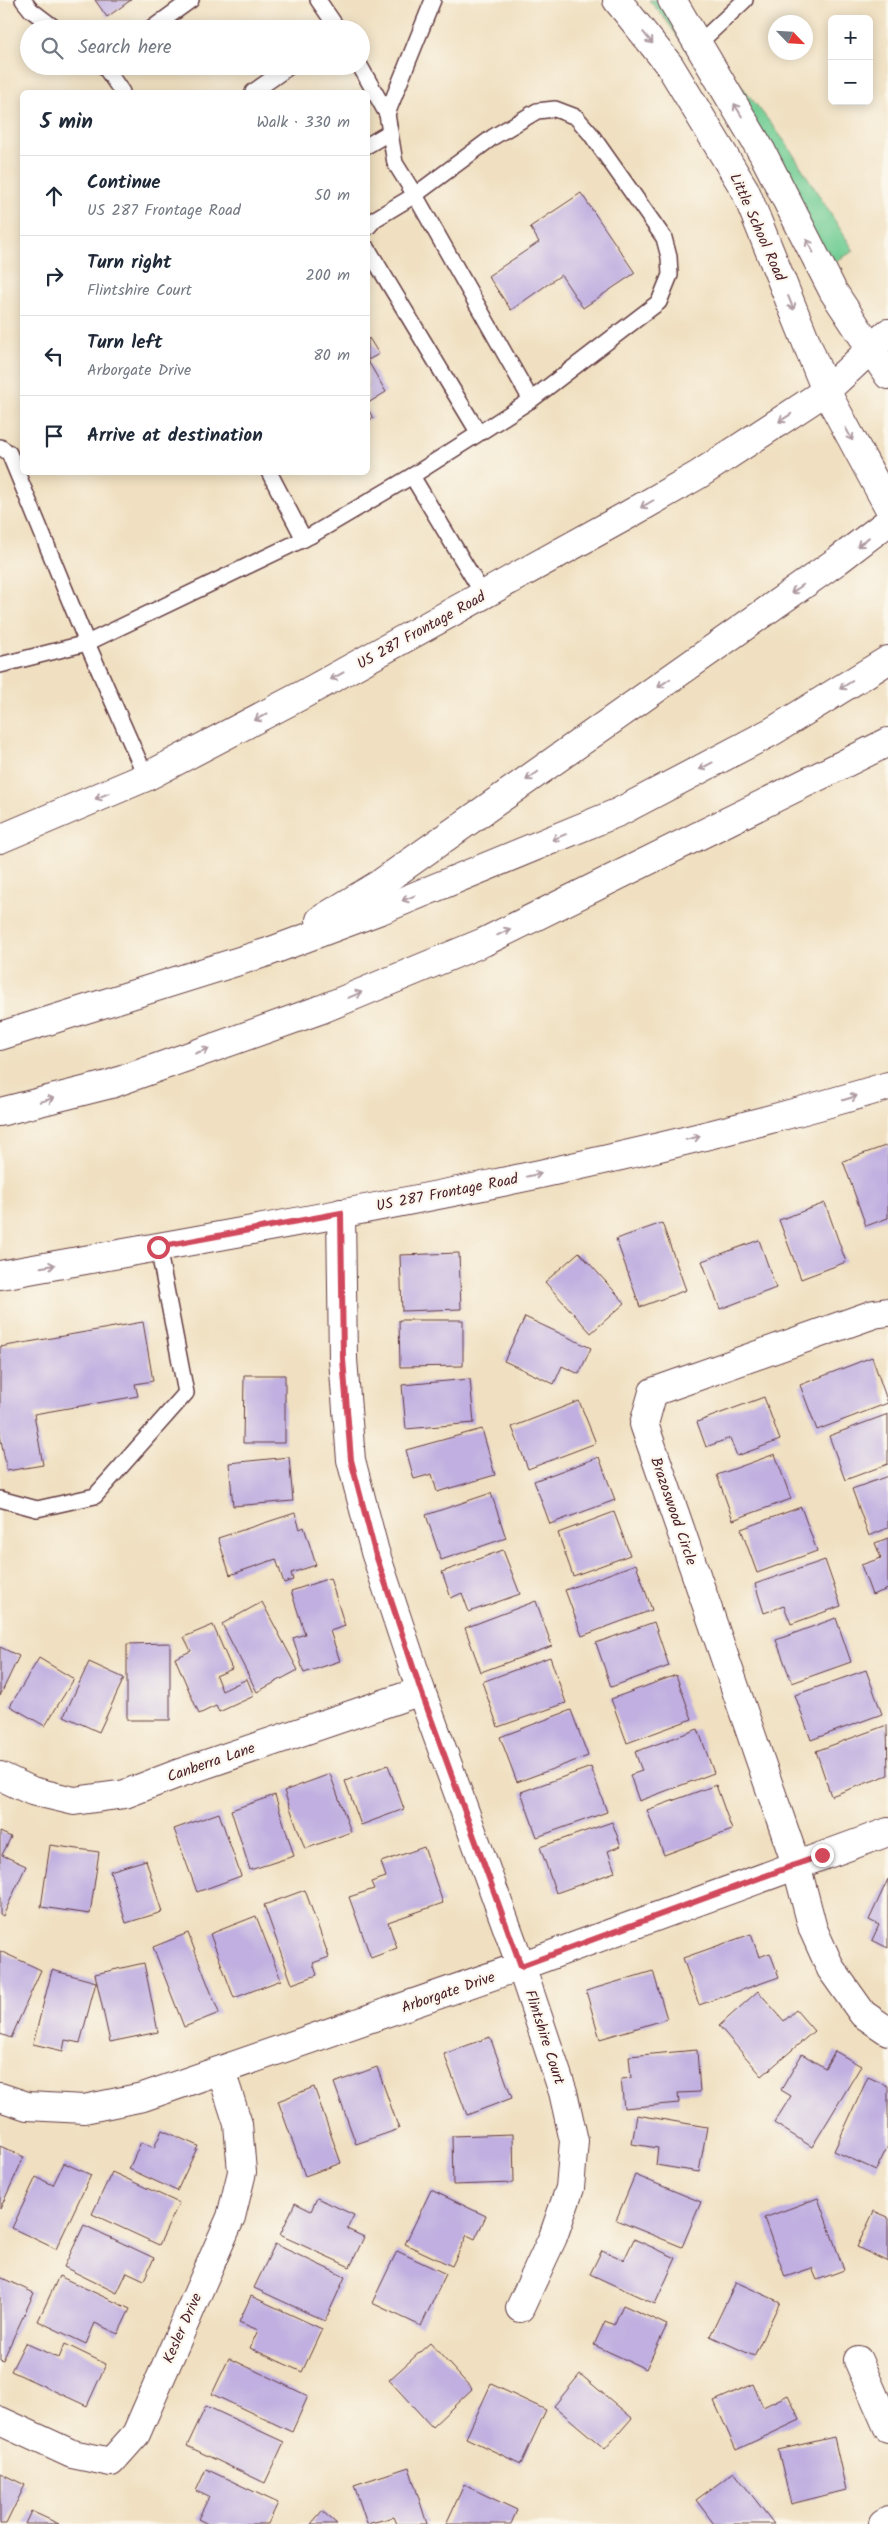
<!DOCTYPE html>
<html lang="en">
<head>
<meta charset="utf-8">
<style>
	:root { --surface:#fff; --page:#f6f6f7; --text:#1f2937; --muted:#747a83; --line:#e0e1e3 }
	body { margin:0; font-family:Kalam,sans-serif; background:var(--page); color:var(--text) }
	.controls { position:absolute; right:15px; top:15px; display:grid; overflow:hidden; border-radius:8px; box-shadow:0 2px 12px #0003 }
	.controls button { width:45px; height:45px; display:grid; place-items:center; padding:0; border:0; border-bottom:1px solid var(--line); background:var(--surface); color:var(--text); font:25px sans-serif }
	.compass { position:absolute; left:768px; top:15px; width:45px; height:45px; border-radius:50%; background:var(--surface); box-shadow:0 2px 12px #0003; rotate:115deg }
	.stop { position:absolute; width:15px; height:15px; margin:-11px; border:4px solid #d1495b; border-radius:50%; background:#fff }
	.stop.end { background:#d1495b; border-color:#fff; box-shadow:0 1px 5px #0008 }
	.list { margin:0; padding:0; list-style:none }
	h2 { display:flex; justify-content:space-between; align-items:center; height:65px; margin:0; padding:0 20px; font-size:21px }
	h2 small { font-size:16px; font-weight:400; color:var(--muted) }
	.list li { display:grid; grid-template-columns:32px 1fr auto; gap:15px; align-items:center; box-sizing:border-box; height:80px; padding:0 20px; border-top:1px solid var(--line) }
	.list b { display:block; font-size:19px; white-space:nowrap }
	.list p { margin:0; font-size:16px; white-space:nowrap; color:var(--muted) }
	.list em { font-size:16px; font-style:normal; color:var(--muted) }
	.icon { flex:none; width:28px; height:28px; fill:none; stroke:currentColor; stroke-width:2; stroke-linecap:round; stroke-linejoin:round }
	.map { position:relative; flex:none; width:888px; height:2524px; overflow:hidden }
	.search { position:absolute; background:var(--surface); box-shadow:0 2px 12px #0003; left:20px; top:20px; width:350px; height:55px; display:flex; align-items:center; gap:12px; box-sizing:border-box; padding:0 18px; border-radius:28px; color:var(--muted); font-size:19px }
	.panel { position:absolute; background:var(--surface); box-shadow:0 2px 12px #0003; left:20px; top:90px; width:350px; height:385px; border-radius:8px }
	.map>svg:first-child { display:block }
	.green { fill:#75ce95; stroke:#607660 }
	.building { fill:#c0afe0 }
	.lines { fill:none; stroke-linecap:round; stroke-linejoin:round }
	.lane-casing { stroke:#633c42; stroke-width:18 }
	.street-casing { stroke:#633c42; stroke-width:30 }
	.secondary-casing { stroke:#633c42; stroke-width:30 }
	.highway-casing { stroke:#633c42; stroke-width:30 }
	.lane { stroke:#fff; stroke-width:15 }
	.street { stroke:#fff; stroke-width:28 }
	.secondary { stroke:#fff; stroke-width:28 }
	.highway { stroke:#fff; stroke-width:28 }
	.oneway { stroke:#ae9aa0 }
	.route { stroke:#d1495b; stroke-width:6 }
	.labels { text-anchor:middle; stroke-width:4.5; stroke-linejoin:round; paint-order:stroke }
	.street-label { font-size:15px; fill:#4a1f2b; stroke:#fbf7ec }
</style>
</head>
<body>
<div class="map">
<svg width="888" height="2524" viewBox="0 0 888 2524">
	<rect width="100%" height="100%" fill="#fbf7ec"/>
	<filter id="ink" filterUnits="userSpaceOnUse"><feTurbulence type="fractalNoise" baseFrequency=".02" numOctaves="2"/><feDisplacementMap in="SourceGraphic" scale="10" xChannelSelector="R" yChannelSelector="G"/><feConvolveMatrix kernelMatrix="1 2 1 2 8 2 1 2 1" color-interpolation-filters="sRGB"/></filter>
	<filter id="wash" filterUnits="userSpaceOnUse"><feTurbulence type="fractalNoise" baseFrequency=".0096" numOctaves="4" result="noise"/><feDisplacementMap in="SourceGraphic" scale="20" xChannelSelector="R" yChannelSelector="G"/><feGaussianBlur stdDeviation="1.12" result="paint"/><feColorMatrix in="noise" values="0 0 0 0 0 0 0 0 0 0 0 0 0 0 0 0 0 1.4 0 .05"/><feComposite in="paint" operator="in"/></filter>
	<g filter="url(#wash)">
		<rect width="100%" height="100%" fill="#f0e0c1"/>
		<polygon class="green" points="649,0 666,0 727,67 786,143 854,251 832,263 723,101 666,20"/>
		<g id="blocks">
			<g class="building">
				<polygon points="95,0 131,0 107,17"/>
				<polygon points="581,193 635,273 583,308 561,275 511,310 488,276 539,242 530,227"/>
				<polygon points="369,338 379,354 368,360 368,339"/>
				<polygon points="368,361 386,392 368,403"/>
				<polygon points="368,409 373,418 368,421"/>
				<polygon points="888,1145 888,1218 866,1226 843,1161"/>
				<polygon points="825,1203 846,1262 801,1279 779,1220"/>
				<polygon points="662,1223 686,1290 640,1307 616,1239"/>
				<polygon points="759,1240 776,1288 720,1309 702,1261"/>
				<polygon points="579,1252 625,1303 591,1333 545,1282"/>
				<polygon points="459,1253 461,1309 402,1311 400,1255"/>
				<polygon points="525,1317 591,1348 579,1374 562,1366 554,1384 504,1361"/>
				<polygon points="399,1320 463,1320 463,1366 400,1367"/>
				<polygon points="143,1322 153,1381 135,1384 138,1396 34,1414 43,1465 7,1471 0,1435 0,1347"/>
				<polygon points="872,1357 888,1403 817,1430 800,1385"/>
				<polygon points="244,1375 285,1375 285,1443 243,1443"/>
				<polygon points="470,1379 474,1423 406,1429 402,1385"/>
				<polygon points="764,1397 780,1440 737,1456 730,1438 706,1447 697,1422"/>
				<polygon points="579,1401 596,1443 528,1469 512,1427"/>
				<polygon points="888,1414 888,1464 845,1480 829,1436"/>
				<polygon points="482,1429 495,1475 437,1492 432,1474 414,1479 406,1450"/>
				<polygon points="775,1454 791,1499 733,1520 717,1475"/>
				<polygon points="289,1457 293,1501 233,1506 229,1463"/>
				<polygon points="599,1457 615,1500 550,1524 534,1481"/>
				<polygon points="888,1476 888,1528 869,1536 852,1489"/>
				<polygon points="491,1493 506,1538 441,1560 426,1515"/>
				<polygon points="801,1507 817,1551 757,1573 741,1529"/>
				<polygon points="614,1512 630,1555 573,1576 558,1533"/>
				<polygon points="295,1513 300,1529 304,1527 316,1565 291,1573 293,1580 284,1583 276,1559 230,1575 218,1538"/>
				<polygon points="888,1538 888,1589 872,1595 861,1565 881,1558 875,1543"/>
				<polygon points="503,1550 520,1594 469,1612 462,1593 451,1598 442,1572"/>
				<polygon points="825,1560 841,1606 791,1624 784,1606 764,1613 755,1584"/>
				<polygon points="636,1564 652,1610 582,1636 565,1590"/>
				<polygon points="330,1578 345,1626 330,1631 340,1661 304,1673 293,1638 305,1634 291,1591"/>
				<polygon points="536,1601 552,1646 481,1672 465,1628"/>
				<polygon points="262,1602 298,1670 257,1692 222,1624"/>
				<polygon points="836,1618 851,1662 792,1683 776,1640"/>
				<polygon points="654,1622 669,1666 611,1687 596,1643"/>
				<polygon points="213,1625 232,1669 216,1676 222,1691 247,1679 254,1696 219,1712 216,1706 199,1714 175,1658 191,1651 184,1637"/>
				<polygon points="170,1643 170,1720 127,1720 127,1644"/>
				<polygon points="0,1647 19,1656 0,1696"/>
				<polygon points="550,1657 566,1703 498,1727 482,1682"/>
				<polygon points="39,1658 74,1679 45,1726 10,1706"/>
				<polygon points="89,1662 124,1678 99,1732 64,1716"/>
				<polygon points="866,1670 882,1714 811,1740 795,1695"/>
				<polygon points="676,1675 692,1719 627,1743 611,1699"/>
				<polygon points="571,1710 588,1756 517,1782 500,1737"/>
				<polygon points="887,1725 888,1775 831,1796 816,1751"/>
				<polygon points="698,1729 714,1773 639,1801 630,1775 642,1771 635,1752"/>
				<polygon points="388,1765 404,1809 361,1825 345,1781"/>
				<polygon points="591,1767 607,1812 537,1837 521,1792"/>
				<polygon points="330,1774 351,1832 305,1849 284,1791"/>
				<polygon points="716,1785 732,1830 664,1855 647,1810"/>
				<polygon points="275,1795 294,1856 250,1870 231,1810"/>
				<polygon points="219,1813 241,1876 197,1892 174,1829"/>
				<polygon points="612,1822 621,1846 608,1851 615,1872 556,1893 540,1847"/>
				<polygon points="0,1832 11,1837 2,1855 26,1866 3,1916 0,1914"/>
				<polygon points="50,1845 99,1852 90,1914 41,1907"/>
				<polygon points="424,1847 443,1903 388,1922 397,1948 371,1958 349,1897 374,1889 371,1882 386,1877 381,1862"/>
				<polygon points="146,1860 162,1912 126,1923 110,1871"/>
				<polygon points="888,1879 888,1948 872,1940 879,1925 869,1920"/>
				<polygon points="305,1890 329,1957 313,1963 317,1975 292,1984 264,1905"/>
				<polygon points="256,1916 281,1980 234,1998 210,1934"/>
				<polygon points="188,1933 219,2013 184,2027 153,1947"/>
				<polygon points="751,1934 759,1957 770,1953 779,1977 699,2005 683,1958"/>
				<polygon points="0,1951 41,1970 11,2038 0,2034"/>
				<polygon points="144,1963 158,2032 110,2042 95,1974"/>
				<polygon points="52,1970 96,1982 80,2043 65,2040 63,2051 33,2044"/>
				<polygon points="653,1971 667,2019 600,2039 586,1991"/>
				<polygon points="758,1991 784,2021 796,2010 814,2031 762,2076 719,2026"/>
				<polygon points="490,2037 512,2098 467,2115 444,2054"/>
				<polygon points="697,2050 700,2092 678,2093 679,2103 624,2108 621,2079 631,2078 629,2056"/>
				<polygon points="835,2051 861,2066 812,2147 774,2123 791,2096 781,2090 802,2054 825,2068"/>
				<polygon points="377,2067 399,2129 356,2144 334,2083"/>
				<polygon points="868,2077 888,2086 888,2146 876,2170 834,2151"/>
				<polygon points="314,2087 341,2163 305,2176 278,2101"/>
				<polygon points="637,2115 707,2127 699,2172 656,2165 658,2148 632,2144"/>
				<polygon points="162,2130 198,2146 177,2191 129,2169 141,2142 154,2148"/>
				<polygon points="513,2134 514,2183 453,2185 452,2136"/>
				<polygon points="0,2146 24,2157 0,2209"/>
				<polygon points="64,2163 91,2175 56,2249 12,2228 36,2177 53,2185"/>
				<polygon points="112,2172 179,2203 159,2245 92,2214"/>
				<polygon points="635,2175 701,2202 682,2247 616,2220"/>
				<polygon points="431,2190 486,2216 475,2239 467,2235 452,2266 405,2244"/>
				<polygon points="317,2198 354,2215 347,2229 364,2237 350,2267 280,2235 295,2203 311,2211"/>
				<polygon points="818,2198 844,2270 817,2280 812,2268 785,2277 764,2218"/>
				<polygon points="874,2211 888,2217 888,2262 857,2247"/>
				<polygon points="84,2225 154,2258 144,2280 127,2272 117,2293 64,2267"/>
				<polygon points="634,2239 676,2258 655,2304 590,2274 602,2250 624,2260"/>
				<polygon points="275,2244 345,2277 325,2321 254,2288"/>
				<polygon points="397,2251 446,2274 421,2326 372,2303"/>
				<polygon points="59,2276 130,2309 118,2334 95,2323 86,2344 38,2321"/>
				<polygon points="0,2277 34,2293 3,2360 0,2359"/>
				<polygon points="736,2282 780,2302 754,2356 710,2336"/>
				<polygon points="251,2296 322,2329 302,2372 250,2348 258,2330 239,2322"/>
				<polygon points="623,2305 667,2325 646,2369 594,2345 605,2321 614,2325"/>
				<polygon points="25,2343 59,2358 65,2344 106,2364 87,2406 11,2371"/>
				<polygon points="430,2343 472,2389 432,2427 389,2380"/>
				<polygon points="229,2358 308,2396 292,2432 212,2394"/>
				<polygon points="580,2374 632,2418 605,2449 554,2406"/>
				<polygon points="491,2384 546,2410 521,2464 466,2438"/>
				<polygon points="753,2384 763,2407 788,2395 800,2420 736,2450 714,2401"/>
				<polygon points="206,2406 284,2442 265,2483 187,2446"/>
				<polygon points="834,2437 846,2490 791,2504 778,2450"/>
				<polygon points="409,2467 427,2524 397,2524 394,2517 367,2524 354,2485"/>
				<polygon points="206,2469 278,2503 268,2524 208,2524 198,2519 209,2497 196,2491"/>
				<polygon points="734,2472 774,2524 714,2524 696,2500"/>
				<polygon points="0,2473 25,2485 6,2524 0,2524"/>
				<polygon points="464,2485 517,2510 511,2524 446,2524"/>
				<polygon points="31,2511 59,2524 25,2524"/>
				<polygon points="322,2511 337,2524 311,2524"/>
			</g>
		</g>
	</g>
	<g filter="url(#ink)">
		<use href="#blocks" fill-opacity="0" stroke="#633c42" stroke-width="1"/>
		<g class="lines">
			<g class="lane-casing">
				<g id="lane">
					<polyline points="23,0 31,10 56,29"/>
					<polyline points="318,0 338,29"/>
					<polyline points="151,29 191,0"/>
					<polyline points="698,44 745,0"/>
					<polyline points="104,66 122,92"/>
					<polyline points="253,92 290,66"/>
					<polyline points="387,114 433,0"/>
					<polyline points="368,145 390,132"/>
					<polyline points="368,227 375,219 415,195 493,137 537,111 555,109 576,117 590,133 664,238 669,257 670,275 659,302 531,400"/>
					<polyline points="368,249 478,432"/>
					<polyline points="0,447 9,453 87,643 146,777"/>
					<polyline points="269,472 304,539"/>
					<polyline points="412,476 484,596"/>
					<polyline points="0,665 87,643 310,536 412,476 531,400 415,195 395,163 387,114 360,66"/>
					<polyline points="0,1499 37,1509 95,1496 186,1393 158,1247"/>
				</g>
			</g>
			<g class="street-casing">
				<g id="street">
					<polyline points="341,1213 343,1359 351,1460 375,1552 421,1691 521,1966 563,2092 574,2141 570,2188 553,2237 520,2308"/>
					<polyline points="888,1312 874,1314 653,1392 644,1424 796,1864 813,1929 831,1969 863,2014 888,2031"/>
					<polyline points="0,1776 32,1791 74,1801 125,1794 177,1774 421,1691"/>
					<polyline points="0,2097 27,2106 84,2109 143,2097 521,1966 888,1832"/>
					<polyline points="858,2360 888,2428"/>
					<polyline points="0,2421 72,2454 111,2462 136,2434 231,2217 242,2172 238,2124 221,2071"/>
					<polyline points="883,2524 888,2521"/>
				</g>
			</g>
			<g class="secondary-casing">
				<g id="secondary">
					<polyline points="617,0 670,66 745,190 826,391 888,506"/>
					<polyline points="672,0 762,152 833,291 888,375"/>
					<polyline points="0,839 146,777 304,694 626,516 698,475 826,391 888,333"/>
					<path d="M0 1275C298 1222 598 1173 888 1086"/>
				</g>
			</g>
			<g class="highway-casing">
				<g id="highway">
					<polyline points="320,920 381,883 837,561 888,522"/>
					<polyline points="0,1036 268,952 381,910 619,812 773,731 888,660"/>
					<polyline points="0,1112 111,1084 322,1009 484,942 888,742"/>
				</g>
			</g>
			<use href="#lane" class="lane"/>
			<use href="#street" class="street"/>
			<use href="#secondary" class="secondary"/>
			<use href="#highway" class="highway"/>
		</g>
		<defs><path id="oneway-shaft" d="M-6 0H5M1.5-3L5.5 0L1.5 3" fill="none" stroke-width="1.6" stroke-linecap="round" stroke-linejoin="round" transform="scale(1.25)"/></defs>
		<g class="oneway">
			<use href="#oneway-shaft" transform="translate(648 38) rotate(51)"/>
			<use href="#oneway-shaft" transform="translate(738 110) rotate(-121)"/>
			<use href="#oneway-shaft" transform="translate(810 246) rotate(-117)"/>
			<use href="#oneway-shaft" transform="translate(791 303) rotate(68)"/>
			<use href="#oneway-shaft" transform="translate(785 418) rotate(147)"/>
			<use href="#oneway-shaft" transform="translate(849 434) rotate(62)"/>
			<use href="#oneway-shaft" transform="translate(647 504) rotate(150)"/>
			<use href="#oneway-shaft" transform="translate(863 542) rotate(142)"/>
			<use href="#oneway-shaft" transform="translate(797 589) rotate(145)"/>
			<use href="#oneway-shaft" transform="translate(337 676) rotate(151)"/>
			<use href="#oneway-shaft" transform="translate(664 683) rotate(145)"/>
			<use href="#oneway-shaft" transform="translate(846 685) rotate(148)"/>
			<use href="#oneway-shaft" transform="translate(261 717) rotate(152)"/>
			<use href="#oneway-shaft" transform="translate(706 766) rotate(152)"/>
			<use href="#oneway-shaft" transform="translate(532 776) rotate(145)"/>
			<use href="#oneway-shaft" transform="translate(102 796) rotate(157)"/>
			<use href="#oneway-shaft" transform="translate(559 837) rotate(158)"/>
			<use href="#oneway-shaft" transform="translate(409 898) rotate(158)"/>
			<use href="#oneway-shaft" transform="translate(504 932) rotate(-26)"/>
			<use href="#oneway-shaft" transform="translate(355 995) rotate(-23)"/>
			<use href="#oneway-shaft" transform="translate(202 1051) rotate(-19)"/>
			<use href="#oneway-shaft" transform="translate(850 1098) rotate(-17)"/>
			<use href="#oneway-shaft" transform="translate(47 1100) rotate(-14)"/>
			<use href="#oneway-shaft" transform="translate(693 1138) rotate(-14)"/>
			<use href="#oneway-shaft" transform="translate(534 1175) rotate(-11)"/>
			<use href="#oneway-shaft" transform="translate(48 1266) rotate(-10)"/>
		</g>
	</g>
	<g class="lines" filter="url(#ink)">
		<polyline class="route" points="158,1247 341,1213 343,1359 351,1460 375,1552 421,1691 521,1966 822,1855"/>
	</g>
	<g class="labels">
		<g class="street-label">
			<text transform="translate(758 227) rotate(66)" y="5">Little School Road</text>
			<text transform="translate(421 630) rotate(-29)" y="5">US 287 Frontage Road</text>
			<text transform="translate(447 1192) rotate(-11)" y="5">US 287 Frontage Road</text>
			<text transform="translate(674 1511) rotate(71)" y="5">Brazoswood Circle</text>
			<text transform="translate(211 1762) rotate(-19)" y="5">Canberra Lane</text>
			<text transform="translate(448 1992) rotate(-19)" y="5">Arborgate Drive</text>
			<text transform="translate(545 2037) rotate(72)" y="5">Flintshire Court</text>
			<text transform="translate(182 2328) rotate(-66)" y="5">Kesler Drive</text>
		</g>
	</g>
</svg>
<div class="controls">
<button>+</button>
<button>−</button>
</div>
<svg class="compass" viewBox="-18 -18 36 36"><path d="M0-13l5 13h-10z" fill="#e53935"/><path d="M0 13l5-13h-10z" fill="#747a83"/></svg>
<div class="stop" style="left:158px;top:1247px"></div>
<div class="stop end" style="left:822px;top:1855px"></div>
<div class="search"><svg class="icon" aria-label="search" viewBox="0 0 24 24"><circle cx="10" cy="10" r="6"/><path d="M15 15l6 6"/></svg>Search here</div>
<section class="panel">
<h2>5 min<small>Walk · 330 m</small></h2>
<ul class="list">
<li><svg class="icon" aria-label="ahead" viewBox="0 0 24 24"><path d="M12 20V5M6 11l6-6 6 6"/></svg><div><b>Continue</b><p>US 287 Frontage Road</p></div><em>50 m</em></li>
<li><svg class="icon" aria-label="right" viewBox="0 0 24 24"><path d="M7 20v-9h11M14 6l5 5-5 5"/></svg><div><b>Turn right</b><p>Flintshire Court</p></div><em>200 m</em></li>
<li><svg class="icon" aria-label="left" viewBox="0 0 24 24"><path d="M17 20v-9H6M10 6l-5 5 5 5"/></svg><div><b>Turn left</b><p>Arborgate Drive</p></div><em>80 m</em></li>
<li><svg class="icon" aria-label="arrive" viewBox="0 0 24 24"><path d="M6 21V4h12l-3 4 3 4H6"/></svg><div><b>Arrive at destination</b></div></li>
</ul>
</section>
</div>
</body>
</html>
